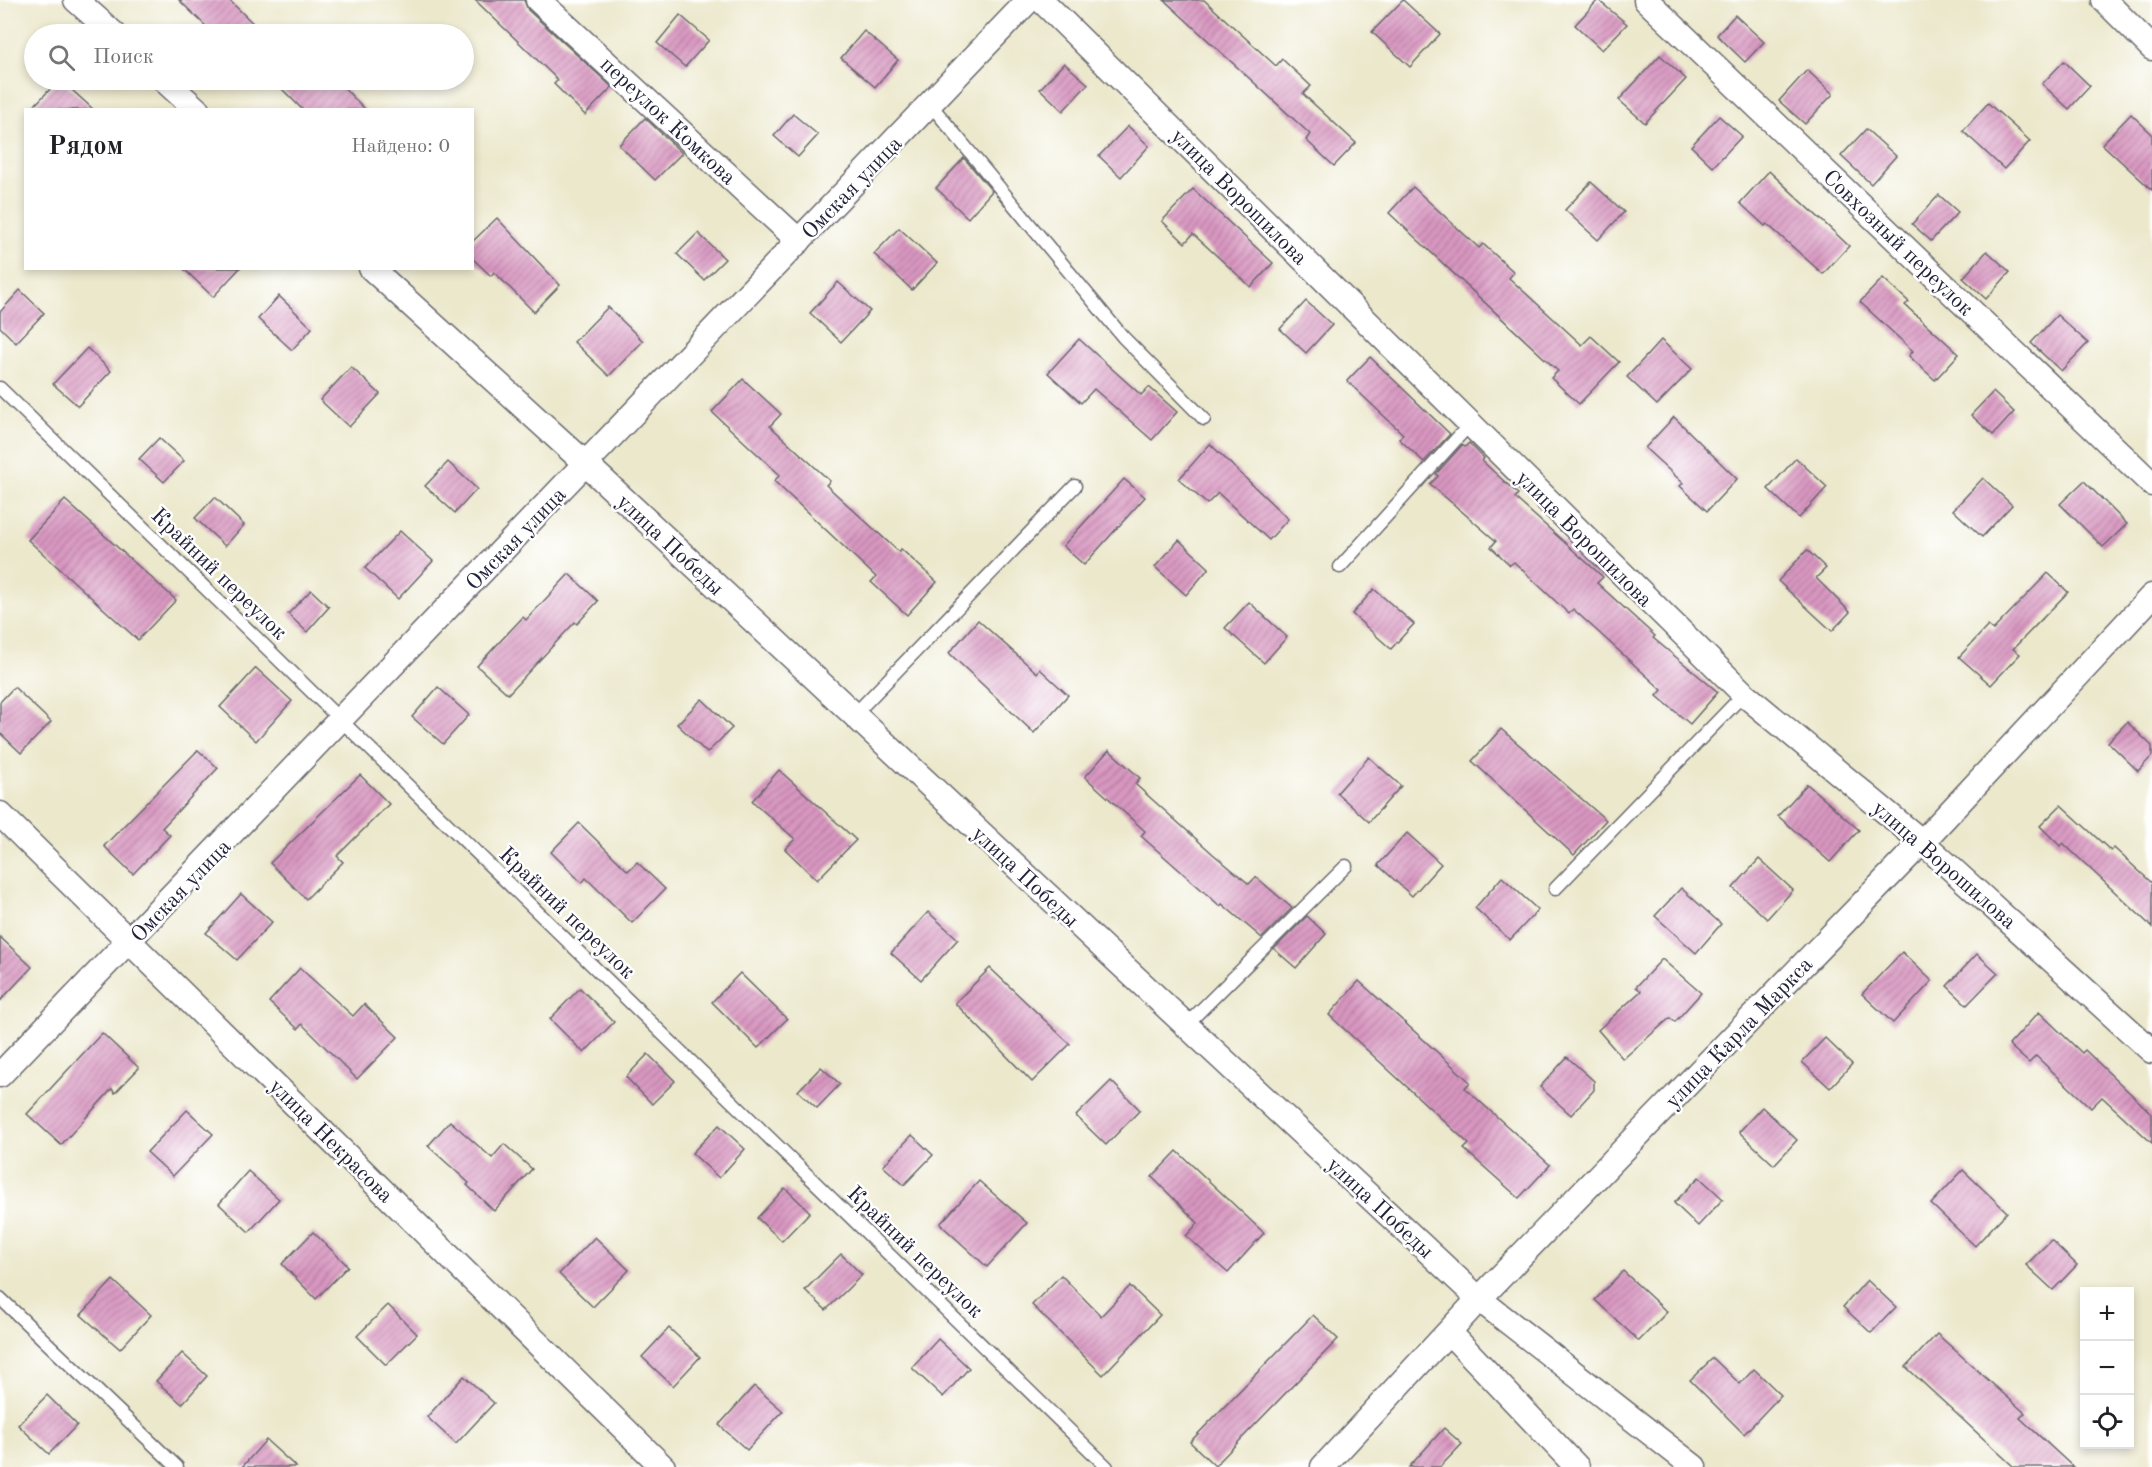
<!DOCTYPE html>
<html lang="ru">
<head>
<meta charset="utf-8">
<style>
	:root { --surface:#fff; --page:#f6f6f6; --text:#202124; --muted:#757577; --line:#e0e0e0 }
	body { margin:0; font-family:"Old Standard TT",serif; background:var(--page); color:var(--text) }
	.controls { position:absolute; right:18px; bottom:18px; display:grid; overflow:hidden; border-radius:0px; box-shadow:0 3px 9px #0003 }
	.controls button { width:54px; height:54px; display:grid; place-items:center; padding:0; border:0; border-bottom:2px solid var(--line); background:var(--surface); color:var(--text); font:30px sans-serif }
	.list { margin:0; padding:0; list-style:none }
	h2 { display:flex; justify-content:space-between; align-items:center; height:78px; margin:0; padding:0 24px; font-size:26px }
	h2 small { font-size:20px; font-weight:400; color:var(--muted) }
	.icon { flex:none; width:33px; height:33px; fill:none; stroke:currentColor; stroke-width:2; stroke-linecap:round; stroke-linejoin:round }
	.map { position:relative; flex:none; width:2152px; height:1467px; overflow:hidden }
	.search { position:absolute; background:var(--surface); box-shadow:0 3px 9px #0003; left:24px; top:24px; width:450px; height:66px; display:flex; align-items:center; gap:15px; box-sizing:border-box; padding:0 21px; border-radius:33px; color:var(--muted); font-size:22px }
	.panel { position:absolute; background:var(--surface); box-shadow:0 3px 9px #0003; left:24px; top:108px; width:450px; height:162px; border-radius:0px }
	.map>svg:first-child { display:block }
	.building { fill:url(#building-hatch) }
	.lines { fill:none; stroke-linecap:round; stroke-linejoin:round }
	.lane-casing { stroke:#69676e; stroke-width:15 }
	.street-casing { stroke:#69676e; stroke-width:27 }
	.lane { stroke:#fff; stroke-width:12 }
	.street { stroke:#fff; stroke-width:24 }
	.labels { text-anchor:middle; stroke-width:5; stroke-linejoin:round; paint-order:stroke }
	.street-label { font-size:22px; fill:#22223b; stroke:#fff }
</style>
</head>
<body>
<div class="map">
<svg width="2152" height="1467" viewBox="0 0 2152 1467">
	<defs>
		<pattern id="building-hatch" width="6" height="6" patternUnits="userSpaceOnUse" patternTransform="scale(1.5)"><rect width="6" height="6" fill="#d997c1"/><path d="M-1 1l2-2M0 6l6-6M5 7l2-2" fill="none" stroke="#b07b9e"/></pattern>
	</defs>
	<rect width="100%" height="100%" fill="#fff"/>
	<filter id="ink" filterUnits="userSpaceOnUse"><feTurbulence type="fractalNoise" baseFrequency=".0167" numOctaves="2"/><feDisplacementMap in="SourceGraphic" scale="12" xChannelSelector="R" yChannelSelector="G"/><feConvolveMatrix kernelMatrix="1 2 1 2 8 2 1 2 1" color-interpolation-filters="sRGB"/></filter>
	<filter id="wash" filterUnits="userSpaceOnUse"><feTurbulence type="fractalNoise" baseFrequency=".008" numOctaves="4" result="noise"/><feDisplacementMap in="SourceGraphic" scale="24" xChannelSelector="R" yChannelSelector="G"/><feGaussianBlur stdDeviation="1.35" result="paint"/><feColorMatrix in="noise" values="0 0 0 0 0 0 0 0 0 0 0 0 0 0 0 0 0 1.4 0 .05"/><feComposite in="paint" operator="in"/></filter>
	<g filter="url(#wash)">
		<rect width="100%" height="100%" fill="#ece8cc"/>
		<g id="blocks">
			<g class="building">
				<polygon points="179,0 229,0 264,34 214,34"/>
				<polygon points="475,0 524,0 528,10 612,87 585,115 554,84 558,80"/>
				<polygon points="1164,0 1204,0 1276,66 1282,59 1311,86 1303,94 1356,143 1334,166 1306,140 1310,134"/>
				<polygon points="1403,0 1440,34 1410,67 1372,32"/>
				<polygon points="1598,0 1627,24 1602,50 1575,25"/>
				<polygon points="680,15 709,40 685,67 657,43"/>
				<polygon points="1735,15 1764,42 1745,62 1717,35"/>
				<polygon points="864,31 898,60 875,87 841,58"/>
				<polygon points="1660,55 1686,79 1645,123 1619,100"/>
				<polygon points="2064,61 2090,86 2069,109 2042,84"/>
				<polygon points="1064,63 1088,84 1063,111 1040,89"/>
				<polygon points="1807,70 1833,94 1805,124 1779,101"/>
				<polygon points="59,80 61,80 94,110 30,110"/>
				<polygon points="273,80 336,80 366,110 303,110"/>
				<polygon points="1988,103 2030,141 2004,169 1963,131"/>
				<polygon points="793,114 818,135 798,157 774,136"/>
				<polygon points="2131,114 2152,134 2152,190 2102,144"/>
				<polygon points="1719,116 1742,136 1713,167 1691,146"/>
				<polygon points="645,118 682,153 655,180 619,145"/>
				<polygon points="1128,126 1149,146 1121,177 1099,156"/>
				<polygon points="1866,129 1896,156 1871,184 1841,156"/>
				<polygon points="964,158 992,191 968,218 936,188"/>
				<polygon points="1769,171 1849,246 1823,274 1767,224 1765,226 1740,203"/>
				<polygon points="1591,182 1624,212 1598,240 1565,210"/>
				<polygon points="1413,187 1479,248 1483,244 1514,272 1509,278 1582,345 1591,336 1619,362 1579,404 1551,378 1558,371 1389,213"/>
				<polygon points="1193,189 1273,263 1251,287 1193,234 1185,243 1162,221"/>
				<polygon points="1939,195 1958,212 1931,241 1912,224"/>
				<polygon points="497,218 560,285 534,312 494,272 491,276 472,258 472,242"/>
				<polygon points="899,228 937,263 912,290 874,254"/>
				<polygon points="698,233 725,259 704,280 677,254"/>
				<polygon points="1987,251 2010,272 1986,299 1963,278"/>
				<polygon points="183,268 240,268 213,297"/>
				<polygon points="1883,278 1909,302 1905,305 1959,354 1935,380 1909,356 1913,351 1860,302"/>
				<polygon points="838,282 870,311 841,342 810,313"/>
				<polygon points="20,290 44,313 16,343 0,327 0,312"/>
				<polygon points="279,296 312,328 292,350 258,319"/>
				<polygon points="1306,301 1332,325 1306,353 1280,329"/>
				<polygon points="608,307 643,341 609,376 574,342"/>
				<polygon points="2057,315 2088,343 2061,371 2031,343"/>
				<polygon points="1079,339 1141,395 1149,387 1177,412 1152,440 1094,389 1081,403 1048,373"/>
				<polygon points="1661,340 1692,369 1657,405 1627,377"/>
				<polygon points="87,348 111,371 78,406 53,384"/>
				<polygon points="1370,357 1450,434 1424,462 1399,439 1403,434 1347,381"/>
				<polygon points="351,367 380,394 349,427 320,400"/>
				<polygon points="743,379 781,414 770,426 830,481 826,485 899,552 901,549 937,582 907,615 871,582 876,577 774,481 780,475 712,412"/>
				<polygon points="1993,392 2014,412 1993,435 1971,415"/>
				<polygon points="1674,417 1737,479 1707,511 1680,486 1683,483 1645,448"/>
				<polygon points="159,438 184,461 164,482 139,459"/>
				<polygon points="1469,443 1484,458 1482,461 1518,494 1515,498 1603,577 1597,583 1655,636 1653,638 1718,692 1690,724 1657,696 1662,690 1573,609 1569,614 1514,562 1510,565 1491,547 1496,541 1430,484 1438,476 1436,474 1462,445 1465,447"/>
				<polygon points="1210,444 1288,519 1269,540 1218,493 1207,504 1179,479"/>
				<polygon points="1796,458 1827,487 1799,518 1768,489"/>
				<polygon points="448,462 477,489 455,513 425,486"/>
				<polygon points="1983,478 2012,505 1982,537 1953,510"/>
				<polygon points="1124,479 1145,497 1084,565 1063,546"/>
				<polygon points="2084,481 2127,524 2103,547 2060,504"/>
				<polygon points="215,497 244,525 225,546 195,518"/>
				<polygon points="65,500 176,600 138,640 28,540"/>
				<polygon points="400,531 433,561 398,599 365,568"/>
				<polygon points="1179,540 1209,568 1186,595 1155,567"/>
				<polygon points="1807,550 1826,568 1816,578 1850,612 1832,631 1778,581"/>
				<polygon points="2048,573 2068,592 2013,649 2020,654 1991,685 1959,657 1988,626 1993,630"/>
				<polygon points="569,574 598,601 577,624 575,622 508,694 477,666 523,617 526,620"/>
				<polygon points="1374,589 1414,624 1391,649 1352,614"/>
				<polygon points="311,590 329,607 307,632 288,614"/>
				<polygon points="1249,602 1287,637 1264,663 1225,628"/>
				<polygon points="978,620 1037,673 1040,669 1068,695 1034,733 949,653"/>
				<polygon points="256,668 292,701 256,741 220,707"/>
				<polygon points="14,687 51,722 21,753 0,733 0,702"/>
				<polygon points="438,687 469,715 443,744 412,717"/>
				<polygon points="702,699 732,728 707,753 677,724"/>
				<polygon points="2127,722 2152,746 2152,756 2138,771 2108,742"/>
				<polygon points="1501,729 1606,820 1574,855 1472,761"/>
				<polygon points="198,750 218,768 162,828 170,835 133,874 104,846"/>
				<polygon points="1109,750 1140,778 1135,784 1213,854 1249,884 1256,877 1292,908 1262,938 1222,904 1220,906 1141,836 1145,831 1085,777"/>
				<polygon points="1369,757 1401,786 1369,822 1337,793"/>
				<polygon points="779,770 856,840 817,880 785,849 795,839 752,801"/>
				<polygon points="360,775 389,804 337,856 343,862 306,899 270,863"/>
				<polygon points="1807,784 1859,830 1830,862 1778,816"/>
				<polygon points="2061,805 2111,851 2114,848 2152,883 2152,927 2063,843 2060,846 2040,826"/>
				<polygon points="579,823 628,871 637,862 665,889 632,923 586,878 582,883 551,852"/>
				<polygon points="1407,833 1441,864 1412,896 1378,865"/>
				<polygon points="1759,859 1793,890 1767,919 1733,888"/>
				<polygon points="1502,877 1538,910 1510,940 1475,908"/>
				<polygon points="1681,888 1721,924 1696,953 1655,916"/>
				<polygon points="241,894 272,922 237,960 206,933"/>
				<polygon points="928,912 958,939 921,980 891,953"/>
				<polygon points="1307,916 1326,934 1296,968 1274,949"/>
				<polygon points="0,937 32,967 0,1001"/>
				<polygon points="1902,952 1932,981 1893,1023 1862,994"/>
				<polygon points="1977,954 1998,973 1967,1005 1947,986"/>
				<polygon points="1662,959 1701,993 1675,1022 1670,1018 1623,1059 1598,1030 1641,991 1636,987"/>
				<polygon points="300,968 353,1016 364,1004 398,1037 357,1079 302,1024 298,1029 269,1002"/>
				<polygon points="990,968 1070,1044 1032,1082 955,1003"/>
				<polygon points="740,973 787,1019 758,1048 712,1002"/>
				<polygon points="1359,981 1470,1082 1465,1088 1550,1165 1519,1198 1464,1149 1469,1144 1329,1015"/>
				<polygon points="580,988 614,1022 584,1053 550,1019"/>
				<polygon points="2039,1012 2082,1053 2085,1050 2152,1114 2152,1143 2102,1097 2091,1108 2036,1056 2029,1063 2009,1045"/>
				<polygon points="102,1033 139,1068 115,1093 112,1089 61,1145 27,1114"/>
				<polygon points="1825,1038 1852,1064 1830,1088 1802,1062"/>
				<polygon points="648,1054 675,1081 652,1104 626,1077"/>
				<polygon points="1567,1057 1594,1081 1594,1090 1571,1115 1540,1087"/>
				<polygon points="821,1067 840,1084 817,1108 798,1091"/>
				<polygon points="1111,1081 1140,1110 1106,1145 1076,1116"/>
				<polygon points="1762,1107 1797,1140 1774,1165 1739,1132"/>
				<polygon points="187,1110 213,1134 173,1176 147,1152"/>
				<polygon points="450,1121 492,1158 504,1144 532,1169 494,1211 467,1185 469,1183 428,1146"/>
				<polygon points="719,1125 745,1149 719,1178 692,1153"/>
				<polygon points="912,1135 933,1155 904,1185 883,1166"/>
				<polygon points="1177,1151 1264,1233 1228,1273 1186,1236 1198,1223 1152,1177"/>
				<polygon points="1963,1170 2007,1212 1975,1246 1931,1204"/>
				<polygon points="248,1171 279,1199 249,1232 219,1204"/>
				<polygon points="1699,1177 1723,1199 1698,1226 1674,1203"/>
				<polygon points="979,1181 1027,1223 987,1267 940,1224"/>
				<polygon points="785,1188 810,1212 782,1241 757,1218"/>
				<polygon points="313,1232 348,1266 316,1299 282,1264"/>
				<polygon points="595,1237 629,1270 593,1307 559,1274"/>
				<polygon points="2051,1240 2077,1265 2053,1290 2026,1265"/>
				<polygon points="841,1254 862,1275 826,1310 805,1290"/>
				<polygon points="1623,1271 1667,1312 1639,1341 1595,1300"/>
				<polygon points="1061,1275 1101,1316 1130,1286 1160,1315 1103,1375 1032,1305"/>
				<polygon points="113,1280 151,1315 120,1349 81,1315"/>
				<polygon points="1867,1280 1896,1307 1871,1333 1843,1307"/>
				<polygon points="388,1305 417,1334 386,1365 357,1336"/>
				<polygon points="1313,1315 1338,1339 1215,1466 1190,1442"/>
				<polygon points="669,1328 700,1357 673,1386 642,1357"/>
				<polygon points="1937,1334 2025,1413 2020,1418 2073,1467 2014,1467 1906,1367"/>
				<polygon points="938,1339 969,1368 943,1397 912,1368"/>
				<polygon points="182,1353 207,1376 182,1404 156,1381"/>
				<polygon points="1713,1358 1740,1384 1754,1369 1781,1395 1744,1434 1690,1380"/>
				<polygon points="464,1376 494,1403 456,1444 427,1417"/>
				<polygon points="754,1386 783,1411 747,1450 719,1425"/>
				<polygon points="47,1395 77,1425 49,1454 18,1425"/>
				<polygon points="1444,1428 1462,1444 1440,1467 1409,1467"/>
				<polygon points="266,1440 296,1467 242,1467"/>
			</g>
		</g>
	</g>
	<g filter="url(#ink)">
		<use href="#blocks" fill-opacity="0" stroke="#69676e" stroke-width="1.5"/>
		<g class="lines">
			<g class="lane-casing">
				<g id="lane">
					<polyline points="930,104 1123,337 1204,419"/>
					<polyline points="0,388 1107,1467"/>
					<polyline points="1340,567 1470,424"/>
					<polyline points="854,715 1075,486"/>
					<polyline points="1555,889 1744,694"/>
					<polyline points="1186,1025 1346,866"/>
					<polyline points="0,1298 177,1467"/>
				</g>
			</g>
			<g class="street-casing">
				<g id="street">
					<polyline points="76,0 114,34"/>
					<polyline points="538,0 799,241"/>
					<polyline points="1041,0 1744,694 1922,842 2152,1051"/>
					<polyline points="1646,0 2152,484"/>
					<polyline points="2104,0 2152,48"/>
					<polyline points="164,80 197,110"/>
					<polyline points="371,268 586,464 1479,1299 1694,1467"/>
					<polyline points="0,814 663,1467"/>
					<polyline points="0,1075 1029,0"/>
					<polyline points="1450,1333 1577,1467"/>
					<polyline points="1323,1467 1479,1299 1922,842 2152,596"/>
				</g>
			</g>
			<use href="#lane" class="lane"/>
			<use href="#street" class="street"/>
		</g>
	</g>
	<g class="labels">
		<g class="street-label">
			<text transform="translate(669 120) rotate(43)" y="8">переулок Комкова</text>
			<text transform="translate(851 187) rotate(-46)" y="8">Омская улица</text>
			<text transform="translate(1240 196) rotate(45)" y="8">улица Ворошилова</text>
			<text transform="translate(1899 242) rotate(44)" y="8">Совхозный переулок</text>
			<text transform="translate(515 538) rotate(-46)" y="8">Омская улица</text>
			<text transform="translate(1585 538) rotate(45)" y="8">улица Ворошилова</text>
			<text transform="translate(671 544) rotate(43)" y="8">улица Победы</text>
			<text transform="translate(220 573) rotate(44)" y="8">Крайний переулок</text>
			<text transform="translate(1945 864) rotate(41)" y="8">улица Ворошилова</text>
			<text transform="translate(1026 876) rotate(43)" y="8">улица Победы</text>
			<text transform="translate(180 890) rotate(-46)" y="8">Омская улица</text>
			<text transform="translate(568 912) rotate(44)" y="8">Крайний переулок</text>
			<text transform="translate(1738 1032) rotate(-46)" y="8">улица Карла Маркса</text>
			<text transform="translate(332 1140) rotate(45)" y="8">улица Некрасова</text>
			<text transform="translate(1381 1207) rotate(43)" y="8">улица Победы</text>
			<text transform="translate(916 1251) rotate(44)" y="8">Крайний переулок</text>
		</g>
	</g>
</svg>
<div class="controls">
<button>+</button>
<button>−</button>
<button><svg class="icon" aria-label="locate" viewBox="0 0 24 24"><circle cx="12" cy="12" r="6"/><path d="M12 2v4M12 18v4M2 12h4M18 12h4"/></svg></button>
</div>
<div class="search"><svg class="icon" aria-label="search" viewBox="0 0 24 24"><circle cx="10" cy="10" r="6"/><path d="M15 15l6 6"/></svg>Поиск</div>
<section class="panel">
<h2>Рядом<small>Найдено: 0</small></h2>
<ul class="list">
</ul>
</section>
</div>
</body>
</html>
